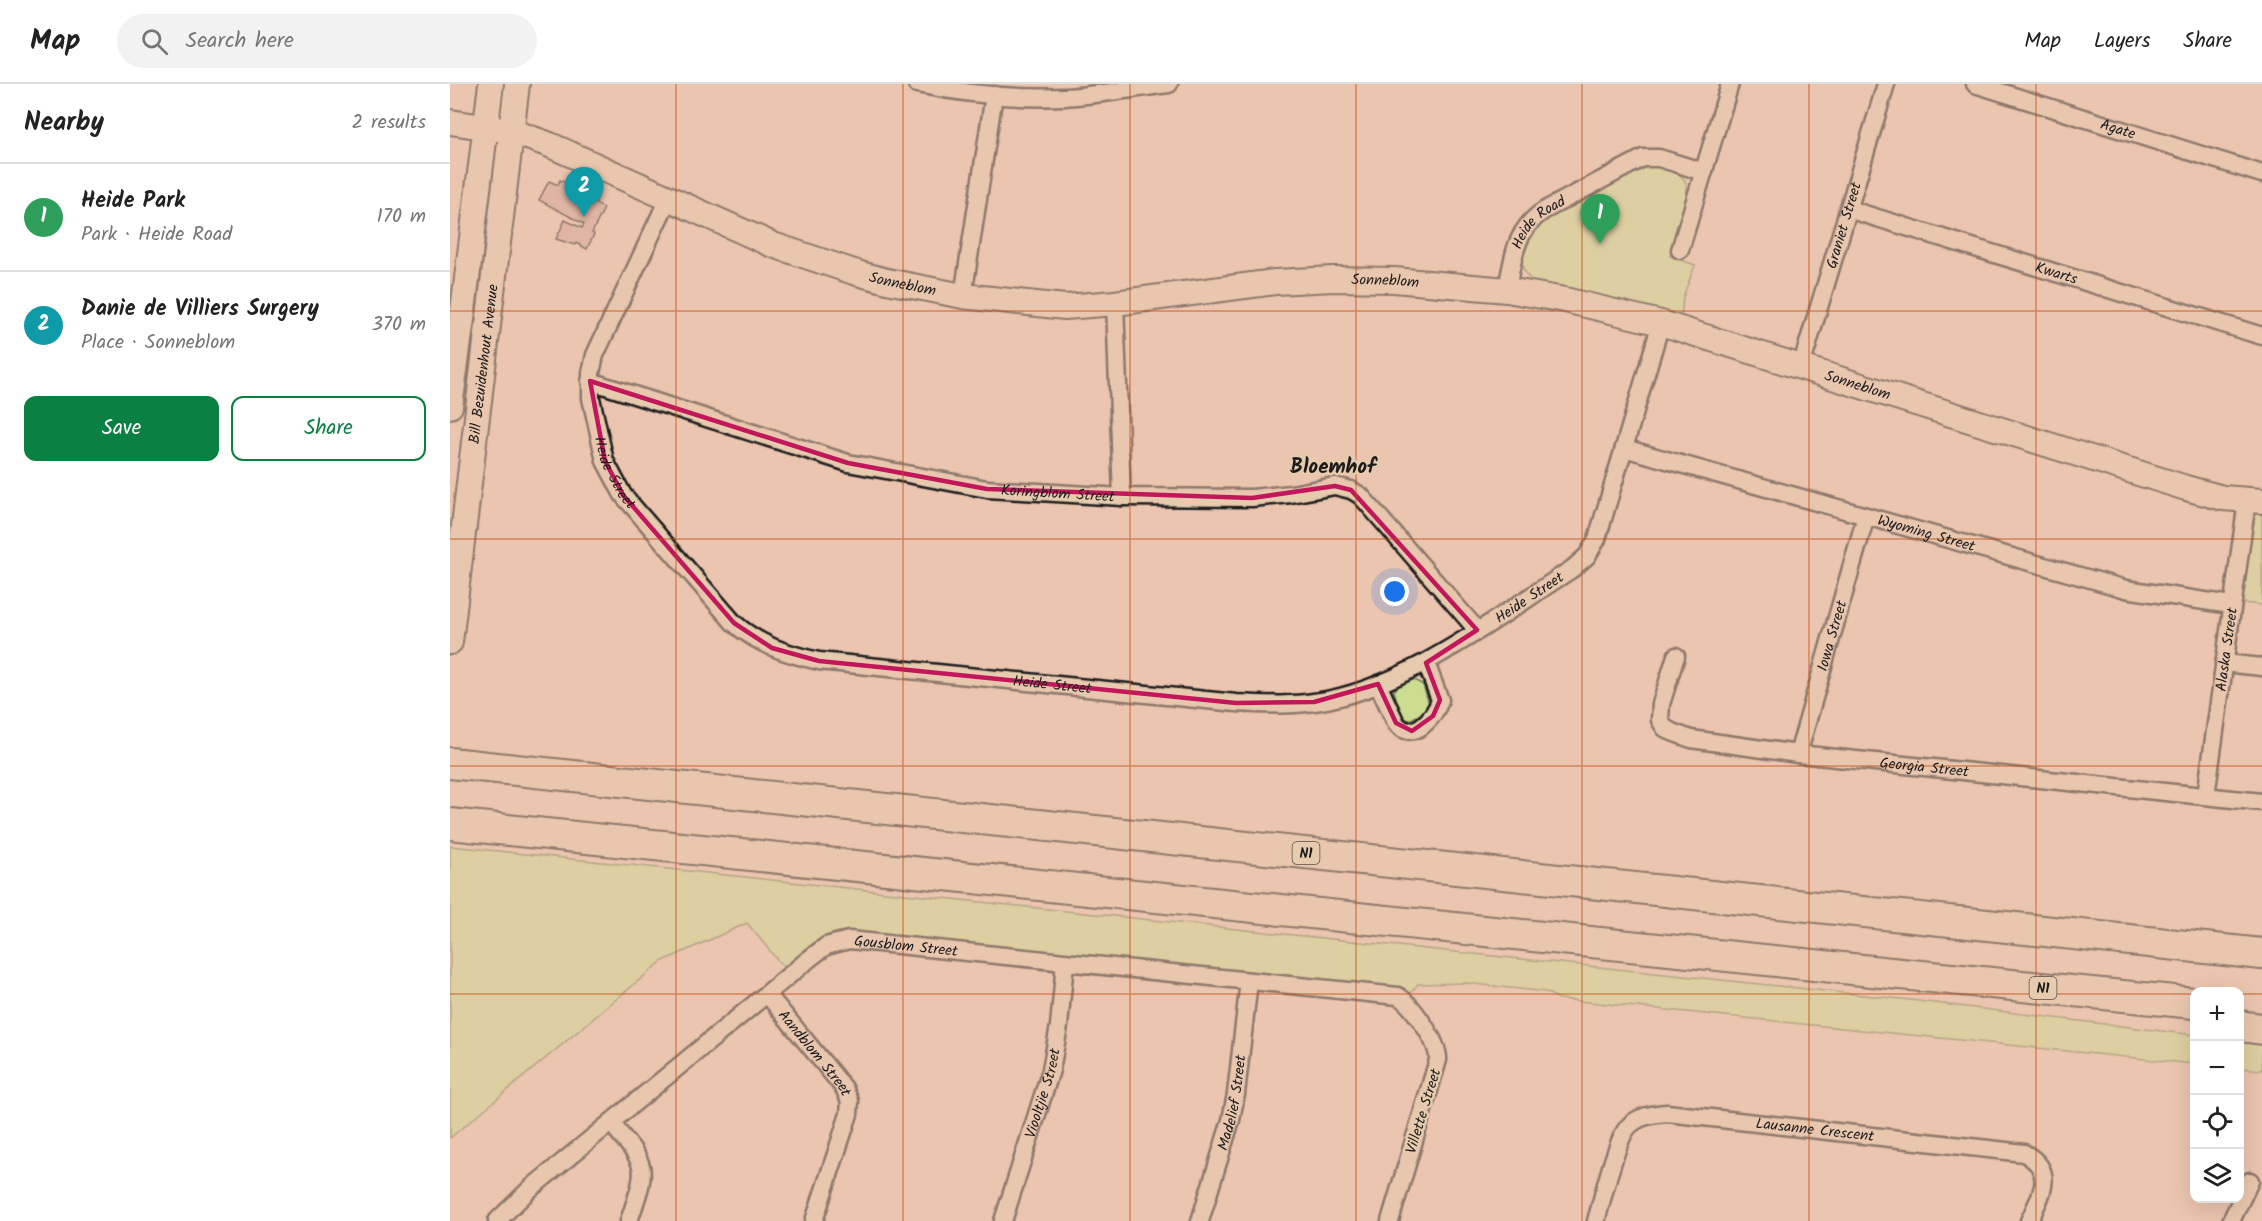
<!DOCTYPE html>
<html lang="en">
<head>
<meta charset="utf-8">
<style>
	:root { --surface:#fff; --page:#f2f2f2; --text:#222; --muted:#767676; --line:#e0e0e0; --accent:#0b8043 }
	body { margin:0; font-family:Kalam,sans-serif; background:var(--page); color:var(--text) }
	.controls { position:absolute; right:18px; bottom:18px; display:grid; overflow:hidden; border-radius:12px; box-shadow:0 6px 24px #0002 }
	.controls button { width:54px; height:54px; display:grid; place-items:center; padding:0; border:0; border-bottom:2px solid var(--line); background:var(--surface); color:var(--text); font:30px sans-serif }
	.you { position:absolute; left:945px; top:508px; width:21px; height:21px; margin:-15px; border:4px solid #fff; border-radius:50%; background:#1a73e8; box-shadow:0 0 0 9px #1a73e833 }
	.badge { display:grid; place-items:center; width:39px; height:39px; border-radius:50%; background:var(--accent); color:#fff; font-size:20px; font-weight:700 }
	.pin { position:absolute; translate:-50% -50px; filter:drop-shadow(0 2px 3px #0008) }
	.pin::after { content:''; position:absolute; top:32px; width:21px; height:18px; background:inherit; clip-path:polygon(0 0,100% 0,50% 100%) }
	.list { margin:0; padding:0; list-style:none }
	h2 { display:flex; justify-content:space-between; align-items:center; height:78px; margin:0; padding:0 24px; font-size:26px }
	h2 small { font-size:20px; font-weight:400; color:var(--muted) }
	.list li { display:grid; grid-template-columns:39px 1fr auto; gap:18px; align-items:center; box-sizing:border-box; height:108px; padding:0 24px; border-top:2px solid var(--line) }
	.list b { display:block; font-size:22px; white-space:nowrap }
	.list p { margin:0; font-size:20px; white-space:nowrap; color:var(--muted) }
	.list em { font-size:20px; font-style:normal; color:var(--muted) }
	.actions { display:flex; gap:12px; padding:18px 24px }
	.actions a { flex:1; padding:14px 0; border:2px solid var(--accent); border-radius:12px; text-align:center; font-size:21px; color:var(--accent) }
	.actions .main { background:var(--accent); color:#fff }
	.icon { flex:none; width:33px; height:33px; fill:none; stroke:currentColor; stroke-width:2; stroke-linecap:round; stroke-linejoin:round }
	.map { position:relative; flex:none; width:1812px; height:1137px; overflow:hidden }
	header { display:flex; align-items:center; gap:36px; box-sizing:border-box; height:84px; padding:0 30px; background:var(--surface); border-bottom:2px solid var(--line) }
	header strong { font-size:28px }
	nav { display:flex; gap:33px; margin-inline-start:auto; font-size:21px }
	.search { width:420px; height:54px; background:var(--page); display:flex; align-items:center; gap:15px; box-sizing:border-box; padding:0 21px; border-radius:33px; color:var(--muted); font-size:22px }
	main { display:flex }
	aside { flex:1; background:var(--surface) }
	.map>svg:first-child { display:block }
	.green { fill:#ccdc90; stroke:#747c56; stroke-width:1.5 }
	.building { fill:#d6a29c; stroke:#1c1c1c; stroke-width:1.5 }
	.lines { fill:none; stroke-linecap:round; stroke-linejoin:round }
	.street-casing { stroke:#1c1c1c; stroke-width:21 }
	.secondary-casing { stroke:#1c1c1c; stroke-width:28 }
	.highway-casing { stroke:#1c1c1c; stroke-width:34 }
	.street { stroke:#e7cbae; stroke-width:16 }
	.secondary { stroke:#e7cbae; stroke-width:24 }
	.highway { stroke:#e7cbae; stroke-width:30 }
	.marked { fill:none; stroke:#c2185b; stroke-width:4.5; stroke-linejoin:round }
	.grid { fill:none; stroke:#bf4d0f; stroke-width:1.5; stroke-opacity:0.55 }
	.labels { text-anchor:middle; stroke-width:5; stroke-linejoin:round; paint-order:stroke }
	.shield { fill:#e7cbae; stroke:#595048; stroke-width:1.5 }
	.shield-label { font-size:14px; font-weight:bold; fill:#1c1c1c }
	.street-label { font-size:15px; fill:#1c1c1c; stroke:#e7cbae }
	.district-label { font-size:21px; font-weight:bold; fill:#1c1c1c; stroke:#e7cbae }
</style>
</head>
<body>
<header>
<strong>Map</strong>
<div class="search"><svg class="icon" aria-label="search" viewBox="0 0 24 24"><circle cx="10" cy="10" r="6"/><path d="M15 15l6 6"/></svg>Search here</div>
<nav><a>Map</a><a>Layers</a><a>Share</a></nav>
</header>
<main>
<aside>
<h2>Nearby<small>2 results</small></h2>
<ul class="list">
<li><span class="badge" style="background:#2e9e5b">1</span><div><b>Heide Park</b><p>Park · Heide Road</p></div><em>170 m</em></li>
<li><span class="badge" style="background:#0f9aa8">2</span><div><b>Danie de Villiers Surgery</b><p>Place · Sonneblom</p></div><em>370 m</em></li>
</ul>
<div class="actions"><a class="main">Save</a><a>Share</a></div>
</aside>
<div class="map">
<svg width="1812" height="1137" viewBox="0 0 1812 1137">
	<rect width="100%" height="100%" fill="#ebc5af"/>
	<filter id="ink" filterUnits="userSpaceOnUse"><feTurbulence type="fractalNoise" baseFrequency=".0167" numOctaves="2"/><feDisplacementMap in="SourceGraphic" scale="12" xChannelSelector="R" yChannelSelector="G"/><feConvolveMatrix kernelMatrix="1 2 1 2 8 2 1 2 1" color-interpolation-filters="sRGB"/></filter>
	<g filter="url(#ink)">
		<g class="green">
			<path d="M1203 82C1213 84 1226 86 1233 94 1245 107 1225 156 1220 172L1245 181 1233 213 1231 234 1089 201C1062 187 1070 156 1090 139 1101 130 1115 125 1127 118 1150 105 1175 85 1203 82Z"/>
			<polygon points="1812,429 1812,521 1792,519 1803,431"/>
			<polygon points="963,595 973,601 979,620 971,630 959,636 952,633 944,607 949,600"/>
			<path d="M0 762 1460 916 1744 951V980L1109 915 1096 908 1016 899 968 900 960 910 943 903 400 847C372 846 354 867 334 884L297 839 211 878 0 1054Z"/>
			<polygon points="1790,957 1812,959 1812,986 1790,984"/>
		</g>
		<polygon class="building" points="110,96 147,114 145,119 154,124 142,149 144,150 137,165 126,159 125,161 106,155 115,136 132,144 134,140 89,116 99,97 108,101"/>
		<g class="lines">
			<g class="street-casing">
				<g id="street">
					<path d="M467 0C515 10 565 15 614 13 649 11 685 4 719 0"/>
					<path id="s1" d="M1525 0 1812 90"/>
					<path id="s2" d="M219 113 145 271 141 289V314L155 377 173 411 284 539C309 561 337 570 369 577L786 619C812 620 838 622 864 618 954 606 1046 534 1122 485L1137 472 1147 455 1211 239"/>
					<path id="s3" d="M1398 125 1812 252"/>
					<polyline points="1230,166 1280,0"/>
					<path id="s4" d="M1057 206C1063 174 1065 145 1095 126L1193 74H1209L1254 88"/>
					<polyline points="513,212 544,11"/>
					<polyline points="665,219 672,413"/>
					<path id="s5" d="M1351 283 1436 0"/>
					<path id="s6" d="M140 297 398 379 537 405 672 413 802 414 841 410 885 402 901 406 911 412 1027 546"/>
					<path id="s7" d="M1174 364 1676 505 1781 521"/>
					<path id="s8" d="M1226 572 1211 620 1210 636 1215 644 1222 648 1241 655 1348 670 1812 718"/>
					<polyline points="1774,579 1812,583"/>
					<path d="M928 600 946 639C962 660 985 633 990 616L976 579"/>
					<path id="s9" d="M1348 670 1416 432"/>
					<path id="s10" d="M1756 712 1797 417"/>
					<path id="s11" d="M317 910 394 1004 400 1017 399 1030 364 1137"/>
					<path d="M161 1039C199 1085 198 1080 179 1137"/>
					<path id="s12" d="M47 1137 80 1105 359 875 376 862 399 856 948 912C962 920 989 959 988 976L940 1137"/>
					<path id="s13" d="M553 1137 601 986 609 942 615 879"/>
					<path id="s14" d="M750 1137 781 1036 786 1010 799 897"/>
					<path id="s15" d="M1146 1137C1152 1117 1166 1056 1178 1043 1188 1032 1203 1030 1217 1029L1574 1069C1607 1087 1591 1111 1579 1137"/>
					<polyline points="1781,1137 1800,1097"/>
				</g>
			</g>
			<g class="secondary-casing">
				<g id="secondary">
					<path id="s16" d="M0 38 61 47 100 61 323 161 407 189 437 197 513 212 615 223 665 219 825 198 883 195 944 196 1057 206 1115 216 1211 239 1736 404 1773 414 1812 417"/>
					<polyline points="0,322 12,235 41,0"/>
					<path id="s17" d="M0 558 67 0"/>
				</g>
			</g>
			<g class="highway-casing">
				<g id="highway">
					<polyline points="0,679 1812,870"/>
					<polyline points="0,740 1441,889 1744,919"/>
					<polyline points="1790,942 1812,945"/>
				</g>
			</g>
			<use href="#street" class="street"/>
			<use href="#secondary" class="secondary"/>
			<use href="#highway" class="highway"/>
		</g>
	</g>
	<path d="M0 0H1812V1137H0ZM140 297 398 379 537 405 802 414 885 402 901 406 1027 546 976 579 990 616 983 632 962 647 946 639 928 600 864 618 786 619 369 577 322 564 284 539 173 411 155 377Z" fill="#ebc5af" fill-opacity=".55" fill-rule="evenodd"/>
	<path class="marked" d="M140 297 398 379 537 405 802 414 885 402 901 406 1027 546 976 579 990 616 983 632 962 647 946 639 928 600 864 618 786 619 369 577 322 564 284 539 173 411 155 377Z"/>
	<path class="grid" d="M226 0V1137M453 0V1137M680 0V1137M906 0V1137M1132 0V1137M1359 0V1137M1586 0V1137M0 227H1812M0 455H1812M0 682H1812M0 910H1744M1790 910H1812"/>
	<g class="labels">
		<g class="shield">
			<rect x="842.5" y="758" width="27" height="22" rx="4.5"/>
			<rect x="1579.5" y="893" width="27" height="22" rx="4.5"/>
		</g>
		<g class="shield-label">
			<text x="856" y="774">N1</text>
			<text x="1593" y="909">N1</text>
		</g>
		<g class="street-label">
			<text dy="5" stroke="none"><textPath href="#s1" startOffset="150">Agate</textPath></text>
			<text dy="5" stroke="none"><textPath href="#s4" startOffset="78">Heide Road</textPath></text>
			<text dy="5" stroke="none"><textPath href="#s5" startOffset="148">Graniet Street</textPath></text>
			<text dy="5" stroke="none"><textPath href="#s3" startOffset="218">Kwarts</textPath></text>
			<text dy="5" stroke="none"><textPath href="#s16" startOffset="969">Sonneblom</textPath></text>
			<text dy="5" stroke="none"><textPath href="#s16" startOffset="483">Sonneblom</textPath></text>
			<text dy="5" stroke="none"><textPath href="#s17" startOffset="280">Bill Bezuidenhout Avenue</textPath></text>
			<text dy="5" stroke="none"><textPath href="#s16" startOffset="1455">Sonneblom</textPath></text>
			<text dy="5" stroke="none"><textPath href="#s2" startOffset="297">Heide Street</textPath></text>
			<text dy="5" stroke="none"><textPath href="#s6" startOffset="483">Koringblom Street</textPath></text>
			<text dy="5" stroke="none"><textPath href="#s7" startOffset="314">Wyoming Street</textPath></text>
			<text dy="5" stroke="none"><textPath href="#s2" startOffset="1323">Heide Street</textPath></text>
			<text dy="5" stroke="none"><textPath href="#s9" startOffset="123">Iowa Street</textPath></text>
			<text dy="5" stroke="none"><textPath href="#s10" startOffset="148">Alaska Street</textPath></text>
			<text dy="5" stroke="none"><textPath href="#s2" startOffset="819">Heide Street</textPath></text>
			<text dy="5" stroke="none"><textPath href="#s8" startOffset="339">Georgia Street</textPath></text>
			<text dy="5" stroke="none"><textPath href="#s12" startOffset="510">Gousblom Street</textPath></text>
			<text dy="5" stroke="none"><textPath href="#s11" startOffset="76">Aandblom Street</textPath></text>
			<text dy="5" stroke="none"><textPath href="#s13" startOffset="134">Viooltjie Street</textPath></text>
			<text dy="5" stroke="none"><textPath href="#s14" startOffset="123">Madelief Street</textPath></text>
			<text transform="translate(973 1027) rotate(-73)" y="5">Villette Street</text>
			<text dy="5" stroke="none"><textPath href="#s15" startOffset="291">Lausanne Crescent</textPath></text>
		</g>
		<g class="district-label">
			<text x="883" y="389">Bloemhof</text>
		</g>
	</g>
</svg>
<div class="controls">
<button>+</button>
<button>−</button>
<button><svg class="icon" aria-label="locate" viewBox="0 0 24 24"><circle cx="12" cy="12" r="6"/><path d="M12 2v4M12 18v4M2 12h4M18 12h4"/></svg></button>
<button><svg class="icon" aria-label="layers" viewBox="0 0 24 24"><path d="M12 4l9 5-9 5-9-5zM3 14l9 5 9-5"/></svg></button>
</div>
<div class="you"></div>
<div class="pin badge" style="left:1150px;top:160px;background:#2e9e5b">1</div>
<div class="pin badge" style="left:134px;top:133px;background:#0f9aa8">2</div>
</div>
</main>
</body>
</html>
